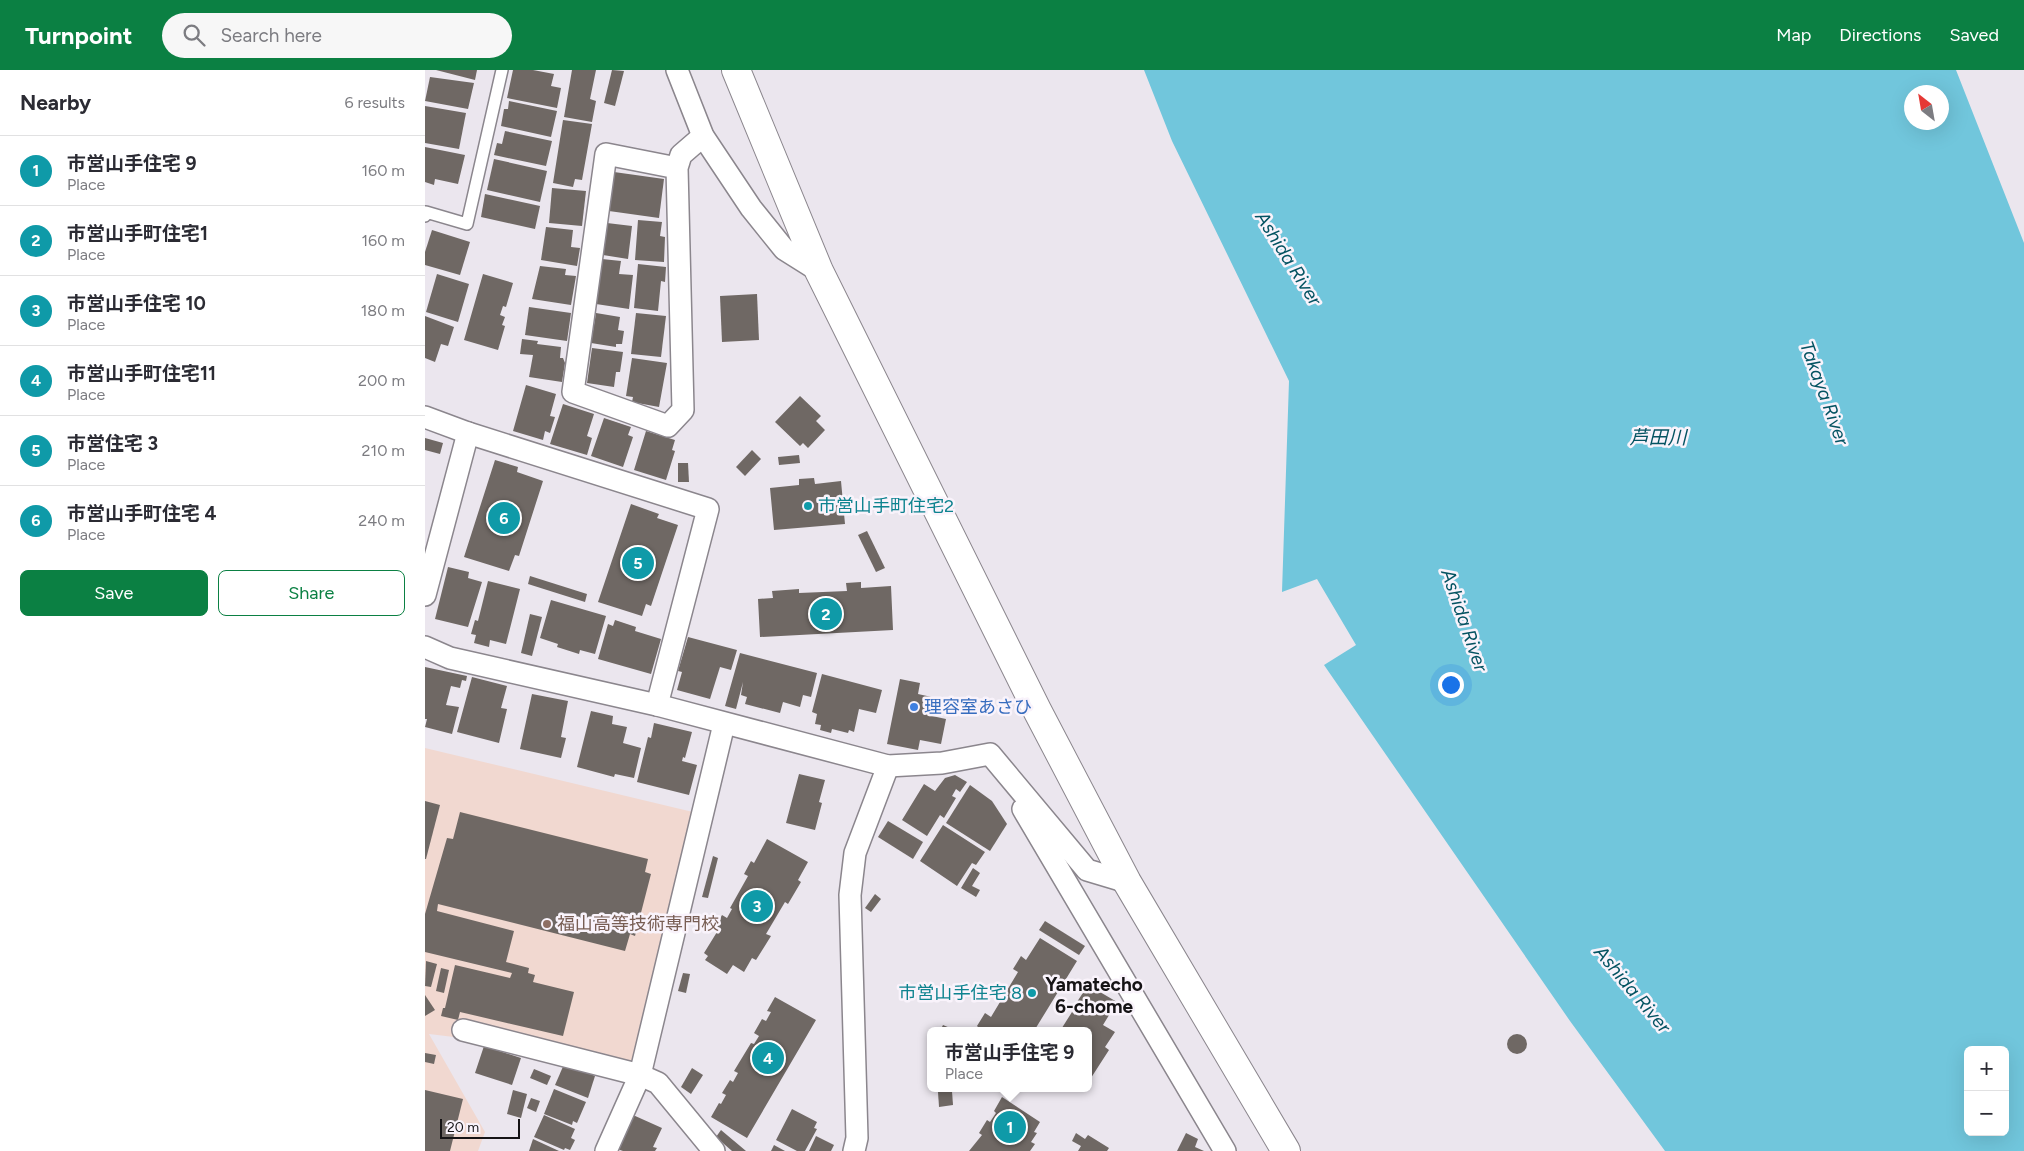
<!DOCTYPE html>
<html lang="en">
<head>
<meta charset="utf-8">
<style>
	:root { --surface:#fff; --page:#f7f7f7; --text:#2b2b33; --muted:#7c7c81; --line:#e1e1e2; --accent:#0b8043 }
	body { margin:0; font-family:Figtree,"Noto Sans JP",sans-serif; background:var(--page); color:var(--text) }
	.controls { position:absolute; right:15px; bottom:15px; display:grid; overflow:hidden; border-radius:8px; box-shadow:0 5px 20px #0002 }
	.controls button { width:45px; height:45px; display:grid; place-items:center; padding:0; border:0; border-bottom:1px solid var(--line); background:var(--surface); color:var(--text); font:25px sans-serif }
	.compass { position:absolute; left:1479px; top:15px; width:45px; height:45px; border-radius:50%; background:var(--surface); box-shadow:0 5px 20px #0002; rotate:329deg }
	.scale { position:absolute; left:15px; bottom:12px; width:80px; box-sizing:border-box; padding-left:5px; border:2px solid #151315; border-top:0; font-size:14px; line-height:18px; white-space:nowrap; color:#151315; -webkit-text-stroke:4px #f9f3fb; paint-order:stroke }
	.you { position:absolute; left:1025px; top:614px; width:18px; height:18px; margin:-12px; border:4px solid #fff; border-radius:50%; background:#1a73e8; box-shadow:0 0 0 8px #1a73e833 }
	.badge { display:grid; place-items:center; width:32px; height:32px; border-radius:50%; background:var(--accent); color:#fff; font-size:16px; font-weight:700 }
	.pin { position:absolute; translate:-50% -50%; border:2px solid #fff; box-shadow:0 1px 5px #0006 }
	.popup { position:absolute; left:502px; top:957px; width:165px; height:65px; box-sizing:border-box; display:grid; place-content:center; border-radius:8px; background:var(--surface); filter:drop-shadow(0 1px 4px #0005); font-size:16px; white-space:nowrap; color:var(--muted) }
	.popup b { font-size:19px; color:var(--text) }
	.popup::after { content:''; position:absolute; left:50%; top:100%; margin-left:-10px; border:10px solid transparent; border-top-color:var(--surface) }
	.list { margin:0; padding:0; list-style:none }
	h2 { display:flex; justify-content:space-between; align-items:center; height:65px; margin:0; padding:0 20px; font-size:21px }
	h2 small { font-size:16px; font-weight:400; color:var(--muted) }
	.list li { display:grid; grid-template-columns:32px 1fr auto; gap:15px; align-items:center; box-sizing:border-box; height:70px; padding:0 20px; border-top:1px solid var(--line) }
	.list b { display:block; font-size:19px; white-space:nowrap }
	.list p { margin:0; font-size:16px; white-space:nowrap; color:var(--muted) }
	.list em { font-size:16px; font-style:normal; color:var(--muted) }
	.actions { display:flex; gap:10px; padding:15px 20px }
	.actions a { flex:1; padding:11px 0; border:1px solid var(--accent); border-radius:8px; text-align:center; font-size:18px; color:var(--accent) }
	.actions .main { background:var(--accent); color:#fff }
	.icon { flex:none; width:28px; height:28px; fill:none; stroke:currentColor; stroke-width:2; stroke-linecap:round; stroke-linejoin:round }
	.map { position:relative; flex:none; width:1599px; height:1081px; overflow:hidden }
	header { display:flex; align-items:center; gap:30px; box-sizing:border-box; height:70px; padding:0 25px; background:var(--accent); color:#fff }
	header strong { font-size:24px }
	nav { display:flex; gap:28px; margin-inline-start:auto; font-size:18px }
	.search { width:350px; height:45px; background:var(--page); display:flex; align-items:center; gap:12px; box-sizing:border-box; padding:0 18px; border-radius:28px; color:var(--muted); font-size:19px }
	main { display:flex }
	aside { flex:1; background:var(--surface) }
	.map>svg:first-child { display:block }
	.education { fill:#f1d8d0 }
	.water { fill:#71c6dc; fill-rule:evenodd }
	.building { fill:#6f6864 }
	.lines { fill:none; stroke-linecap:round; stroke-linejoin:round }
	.service-casing { stroke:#8b868d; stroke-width:14 }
	.minor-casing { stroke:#8b868d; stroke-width:24 }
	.tertiary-casing { stroke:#8b868d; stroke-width:30 }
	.service { stroke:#fff; stroke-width:11 }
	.minor { stroke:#fff; stroke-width:21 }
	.tertiary { stroke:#fff; stroke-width:28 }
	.culture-dot { fill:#0f9aa8; stroke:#f9f3fb; stroke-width:2 }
	.shop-dot { fill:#3f7fe0; stroke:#f9f3fb; stroke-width:2 }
	.education-dot { fill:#8d6e63; stroke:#f9f3fb; stroke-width:2 }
	.labels { text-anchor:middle; stroke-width:5; stroke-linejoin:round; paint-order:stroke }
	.culture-label { font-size:18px; fill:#0d838f; stroke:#f9f3fb; text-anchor:start }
	.shop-label { font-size:18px; fill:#366cbe; stroke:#f9f3fb; text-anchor:start }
	.education-label { font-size:18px; fill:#785e54; stroke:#f9f3fb; text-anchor:start }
	.water-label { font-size:19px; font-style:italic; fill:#045362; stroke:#f9f3fb }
	.neighbourhood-label { font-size:19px; font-weight:bold; fill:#151315; stroke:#f9f3fb }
</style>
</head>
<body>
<header>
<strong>Turnpoint</strong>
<div class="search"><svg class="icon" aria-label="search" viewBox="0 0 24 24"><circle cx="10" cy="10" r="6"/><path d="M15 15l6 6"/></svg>Search here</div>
<nav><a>Map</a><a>Directions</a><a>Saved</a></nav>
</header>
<main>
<aside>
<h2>Nearby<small>6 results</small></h2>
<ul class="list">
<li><span class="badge" style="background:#0f9aa8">1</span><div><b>市営山手住宅 9</b><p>Place</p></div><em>160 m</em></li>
<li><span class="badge" style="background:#0f9aa8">2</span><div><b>市営山手町住宅1</b><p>Place</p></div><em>160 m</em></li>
<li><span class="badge" style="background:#0f9aa8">3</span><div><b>市営山手住宅 10</b><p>Place</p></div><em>180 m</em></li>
<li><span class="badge" style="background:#0f9aa8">4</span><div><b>市営山手町住宅11</b><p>Place</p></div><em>200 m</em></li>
<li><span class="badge" style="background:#0f9aa8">5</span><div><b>市営住宅 3</b><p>Place</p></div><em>210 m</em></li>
<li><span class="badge" style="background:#0f9aa8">6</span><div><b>市営山手町住宅 4</b><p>Place</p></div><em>240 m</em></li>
</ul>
<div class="actions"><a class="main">Save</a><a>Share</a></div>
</aside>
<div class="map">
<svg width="1599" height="1081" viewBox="0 0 1599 1081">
	<rect width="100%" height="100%" fill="#ebe6ee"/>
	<polygon class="education" points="0,678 272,743 209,993 161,983 4,964 60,1062 53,1081 0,1081"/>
	<path class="water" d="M719 0H1531L1599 173V1081H1240L1145 951 899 595 931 575 892 509 857 522 864 311 747 71ZM1486 22H1516V52H1486ZM1543 980H1580V1062H1543Z"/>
	<g class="building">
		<polygon points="11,0 52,0 50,10"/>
		<polygon points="88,0 108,0 129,4 126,16 136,18 132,38 82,28"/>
		<polygon points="147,0 171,0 165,29 171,31 167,52 139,47"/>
		<polygon points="187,0 199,1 190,36 179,33"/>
		<polygon points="5,7 49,13 43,39 0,31"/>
		<polygon points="84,31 132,41 126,67 76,56 79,39 83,39"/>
		<polygon points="0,36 41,43 34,79 0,73"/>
		<polygon points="138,50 167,54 157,110 150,109 148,117 128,113"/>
		<polygon points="80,61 127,71 121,96 69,85 72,73 77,74"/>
		<polygon points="0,77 40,85 33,114 10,109 9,115 0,112"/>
		<polygon points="69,89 122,101 115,132 62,120"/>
		<polygon points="189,102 239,109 234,148 184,141"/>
		<polygon points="127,118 161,121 157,156 124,153"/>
		<polygon points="60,124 115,136 110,159 56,147"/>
		<polygon points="213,150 237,152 235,166 240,167 239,192 210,190"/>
		<polygon points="182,153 207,156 203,189 178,185"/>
		<polygon points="121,157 148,160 146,177 155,178 152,196 116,190"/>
		<polygon points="7,160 45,172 35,205 0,195 0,182"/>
		<polygon points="177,189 196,191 194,204 208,205 204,239 171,234"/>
		<polygon points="213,194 241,197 240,212 236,211 233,241 209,238"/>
		<polygon points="115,196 141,199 140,205 151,206 146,235 107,229"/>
		<polygon points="12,204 44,214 33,252 1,242"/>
		<polygon points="58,204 88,213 81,237 78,236 75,245 80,247 77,255 80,256 73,280 39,270"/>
		<polygon points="332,224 334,270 297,272 295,226"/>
		<polygon points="104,237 146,243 142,271 100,265"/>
		<polygon points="171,243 195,247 193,260 199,261 197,274 191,274 191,277 166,273"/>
		<polygon points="211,243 241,246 236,287 206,284"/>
		<polygon points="0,246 29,257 23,276 16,274 10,292 0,288"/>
		<polygon points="97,269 113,271 112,274 136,277 135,288 138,288 140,293 137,312 104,307 108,285 95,284"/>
		<polygon points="167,278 198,282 195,302 191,302 189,317 162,313"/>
		<polygon points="207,288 242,293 234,337 207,332 208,327 201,326"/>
		<polygon points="101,315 131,324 125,346 130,347 125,363 120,361 118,370 88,361"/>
		<polygon points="375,326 396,346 391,351 400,360 383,378 378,373 375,376 350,352"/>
		<polygon points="138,334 169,344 162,366 167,368 162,385 125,374"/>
		<polygon points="179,348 206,357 203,365 208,367 198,397 166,386"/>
		<polygon points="221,361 250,370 247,380 250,381 241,410 209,400"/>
		<polygon points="0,368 18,373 15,384 0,380"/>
		<polygon points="327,380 336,389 320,406 311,397"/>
		<polygon points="374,385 375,393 354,395 353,387"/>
		<polygon points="70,390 93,397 92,402 118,411 94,486 90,485 84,501 39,487"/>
		<polygon points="253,393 263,393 264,412 253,412"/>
		<polygon points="389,408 390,414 416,411 420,454 349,460 345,418 374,415 374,409"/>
		<polygon points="206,434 234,444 232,448 253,455 226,536 221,534 217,546 173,532"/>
		<polygon points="442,461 460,498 451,502 433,465"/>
		<polygon points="23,497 44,502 43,508 57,512 43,557 10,549"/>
		<polygon points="105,506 162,524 160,532 103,514"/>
		<polygon points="63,511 95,519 81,574 65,570 64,577 49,573 51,565 46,564 50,550 53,551"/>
		<polygon points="436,512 436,518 466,516 468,560 335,567 333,529 348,528 347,521 374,519 374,523 422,521 421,513"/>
		<polygon points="126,530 181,546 170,584 155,580 154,584 132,577 133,574 115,568"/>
		<polygon points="105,544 117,547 107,586 96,583"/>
		<polygon points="190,550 211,557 210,561 236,569 226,604 173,589 183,554 188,556"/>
		<polygon points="263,567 312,580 306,600 295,597 285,629 252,620 257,602 253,601"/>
		<polygon points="315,583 392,603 386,627 378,625 375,637 358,632 355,643 320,634 322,627 316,625 318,612 311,639 300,636"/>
		<polygon points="0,597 42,606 41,611 37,610 35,618 26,616 21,635 34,637 27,664 0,657 2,649 0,649"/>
		<polygon points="397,604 457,620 451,643 434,639 429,662 424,660 423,663 407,659 406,663 395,660 396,655 390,654 392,644 387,642"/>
		<polygon points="47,607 82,616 76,638 82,639 74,673 32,662"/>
		<polygon points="475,609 495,613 493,624 511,628 507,646 521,649 516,674 495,670 493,680 462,674"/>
		<polygon points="107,624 143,631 136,667 141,668 136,688 95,679"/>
		<polygon points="166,641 188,646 187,654 202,657 198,673 216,678 209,708 190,704 189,707 152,697"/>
		<polygon points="229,653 267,662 260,688 258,687 257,691 272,695 264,725 212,712 223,667 226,668"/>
		<polygon points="374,704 400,710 394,732 397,733 390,760 361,753"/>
		<polygon points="530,705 542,712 535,722 531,719 527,726 531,728 519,748 515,745 502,766 477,750 499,714 510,721 520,708"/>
		<polygon points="545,715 567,731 582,754 565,781 521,753"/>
		<polygon points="0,731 15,735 1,789 0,789"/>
		<polygon points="35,742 223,789 220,802 226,804 210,866 205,864 200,881 13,834 12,841 89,861 81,892 104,898 103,903 110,905 108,912 149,922 138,966 35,942 33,950 16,946 18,938 20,938 30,895 85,908 87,903 0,882 0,844 22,768 28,769"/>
		<polygon points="463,751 498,772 488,789 453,767"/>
		<polygon points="518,755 560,782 551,795 547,793 532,816 495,791"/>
		<polygon points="342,769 383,792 373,810 376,812 363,834 360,832 341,864 346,866 331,890 327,888 319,902 308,895 302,904 280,890 283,886 279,883 292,862 289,860 297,845 302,848 307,839 305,838 323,806 319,804 326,791 329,793"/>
		<polygon points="288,786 293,788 283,828 277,827"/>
		<polygon points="548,798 555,803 547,816 555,820 551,827 536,818"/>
		<polygon points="450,824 456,829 446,842 440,838"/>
		<polygon points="620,851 660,876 654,885 614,860"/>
		<polygon points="615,868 652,891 609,961 557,961 552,956 560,943 566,947 593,902 588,899 596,886 601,890"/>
		<polygon points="1,891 12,894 6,917 0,916"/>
		<polygon points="16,898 24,900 19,923 11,921"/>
		<polygon points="258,903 265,904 261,923 253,921"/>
		<polygon points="663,915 692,932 678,955 690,962 680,977 684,980 664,1011 664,961 635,961 647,942 650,945 654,937 650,935"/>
		<polygon points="0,925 10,940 0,946"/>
		<polygon points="350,927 391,950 322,1068 286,1047 294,1033 296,1034 301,1025 297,1023 305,1010 308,1012 313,1003 309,1001 326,973 329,974 334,966 329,963 337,949 341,951 346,942 342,941"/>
		<polygon points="518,955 532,961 515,961"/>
		<circle cx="1092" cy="974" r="10"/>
		<polygon points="59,976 96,988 87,1015 50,1003"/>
		<polygon points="0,983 11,985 9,994 0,992"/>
		<polygon points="140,992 170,1006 163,1028 130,1015"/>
		<polygon points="267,998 278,1005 266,1024 256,1017"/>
		<polygon points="109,999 126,1006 122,1015 105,1008"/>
		<polygon points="129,1019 161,1032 152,1053 148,1051 147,1055 119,1044"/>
		<polygon points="0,1020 38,1029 25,1081 0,1081"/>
		<polygon points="88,1020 102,1024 96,1048 82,1044"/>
		<polygon points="527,1021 528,1035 514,1037 513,1022"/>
		<polygon points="577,1027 615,1052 609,1062 612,1063 606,1072 610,1074 605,1081 544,1081 557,1065 554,1063 562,1050 565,1052 571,1043 569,1041"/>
		<polygon points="106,1028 115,1031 111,1042 102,1038"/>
		<polygon points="367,1039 392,1052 389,1058 392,1059 380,1081 372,1081 351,1070"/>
		<polygon points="119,1045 150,1059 146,1068 150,1070 145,1080 140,1078 139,1080 109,1067"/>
		<polygon points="208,1045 237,1058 228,1077 232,1078 230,1081 198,1081 192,1079"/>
		<polygon points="296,1060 321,1081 307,1081 291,1067"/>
		<polygon points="651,1063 660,1069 663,1065 684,1078 682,1081 653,1081 656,1076 647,1071"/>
		<polygon points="761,1063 773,1069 770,1077 779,1081 752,1081"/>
		<polygon points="391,1066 409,1075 406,1081 384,1081"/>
		<polygon points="108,1069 134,1081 104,1081"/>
		<polygon points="349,1075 360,1081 346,1081"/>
	</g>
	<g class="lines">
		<g class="service-casing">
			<polyline id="service" points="0,146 1,142 42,154 77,0"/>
		</g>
		<g class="minor-casing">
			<g id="minor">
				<polyline points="252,0 278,66 326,138 359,179 394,201"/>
				<polyline points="252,98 181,84 148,322 243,356 258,340 252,98 256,85 278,66"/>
				<polyline points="0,347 43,363 283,439 232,635"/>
				<polyline points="0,525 43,363"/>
				<polyline points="0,577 25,588 232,635 463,696 517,693 565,684 662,800 702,812"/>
				<polyline points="598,739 800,1081"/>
				<polyline points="38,960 215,1005 233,1013 289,1081"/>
				<polyline points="181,1081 215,1005 299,654"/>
				<polyline points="429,1081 432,1068 425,825 430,783 463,696"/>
			</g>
		</g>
		<g class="tertiary-casing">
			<polyline id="tertiary" points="311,0 394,201 612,640 702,812 861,1081"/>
		</g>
		<use href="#service" class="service"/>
		<use href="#minor" class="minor"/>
		<use href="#tertiary" class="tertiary"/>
	</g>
	<g class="culture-dot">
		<circle cx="383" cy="436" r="5"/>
		<circle cx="607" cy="923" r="5"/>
	</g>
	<circle class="shop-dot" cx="489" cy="637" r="5"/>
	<circle class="education-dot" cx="122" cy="854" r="5"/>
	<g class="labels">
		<g class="culture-label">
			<text x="393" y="442">市営山手町住宅2</text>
			<text x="597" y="929" text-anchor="end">市営山手住宅 8</text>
		</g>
		<g class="shop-label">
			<text x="499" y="643">理容室あさひ</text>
		</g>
		<g class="education-label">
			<text x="132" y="860">福山高等技術専門校</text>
		</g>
		<g class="water-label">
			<text transform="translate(864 188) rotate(58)" y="7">Ashida River</text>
			<text transform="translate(1400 323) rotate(70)" y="7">Takaya River</text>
			<text x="1233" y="374">芦田川</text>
			<text transform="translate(1040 550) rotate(71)" y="7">Ashida River</text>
			<text transform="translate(1208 919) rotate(50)" y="7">Ashida River</text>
		</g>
		<g class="neighbourhood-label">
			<text x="669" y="921">Yamatecho<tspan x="669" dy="22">6-chome</tspan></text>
		</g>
	</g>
</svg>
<div class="controls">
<button>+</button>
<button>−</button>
</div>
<svg class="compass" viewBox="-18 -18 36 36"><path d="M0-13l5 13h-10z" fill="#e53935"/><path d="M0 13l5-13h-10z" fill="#7c7c81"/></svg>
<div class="scale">20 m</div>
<div class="you"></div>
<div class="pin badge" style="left:585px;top:1057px;background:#0f9aa8">1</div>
<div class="popup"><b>市営山手住宅 9</b>Place</div>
<div class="pin badge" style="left:401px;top:544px;background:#0f9aa8">2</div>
<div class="pin badge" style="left:332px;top:836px;background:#0f9aa8">3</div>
<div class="pin badge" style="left:343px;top:988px;background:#0f9aa8">4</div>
<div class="pin badge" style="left:213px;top:493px;background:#0f9aa8">5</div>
<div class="pin badge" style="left:79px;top:448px;background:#0f9aa8">6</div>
</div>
</main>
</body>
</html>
